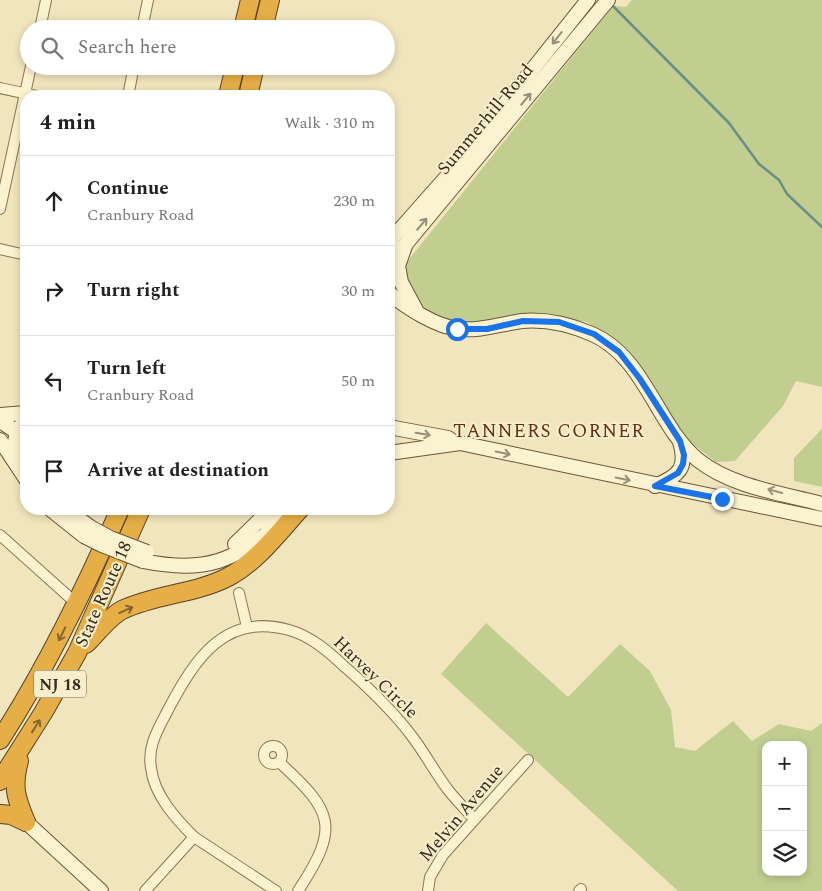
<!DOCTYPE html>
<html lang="en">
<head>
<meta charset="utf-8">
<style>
	:root { --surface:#fff; --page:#f2f2f2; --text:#222; --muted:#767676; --line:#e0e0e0 }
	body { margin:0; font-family:Spectral,serif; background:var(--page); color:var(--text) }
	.controls { position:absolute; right:15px; bottom:15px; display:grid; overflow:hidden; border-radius:10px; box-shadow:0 2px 8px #0003 }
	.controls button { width:45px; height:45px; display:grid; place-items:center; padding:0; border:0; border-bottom:1px solid var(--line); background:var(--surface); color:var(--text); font:25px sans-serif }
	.stop { position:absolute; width:15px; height:15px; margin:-11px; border:4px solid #1a73e8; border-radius:50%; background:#fff }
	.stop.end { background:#1a73e8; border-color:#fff; box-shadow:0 1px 5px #0008 }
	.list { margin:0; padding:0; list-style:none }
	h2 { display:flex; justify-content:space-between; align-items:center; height:65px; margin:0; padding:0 20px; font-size:21px }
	h2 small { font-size:16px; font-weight:400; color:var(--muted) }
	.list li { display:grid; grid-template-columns:32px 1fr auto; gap:15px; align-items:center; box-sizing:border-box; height:90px; padding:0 20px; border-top:1px solid var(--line) }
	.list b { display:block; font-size:19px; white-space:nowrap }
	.list p { margin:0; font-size:16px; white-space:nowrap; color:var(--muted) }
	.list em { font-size:16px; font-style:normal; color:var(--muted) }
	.icon { flex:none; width:28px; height:28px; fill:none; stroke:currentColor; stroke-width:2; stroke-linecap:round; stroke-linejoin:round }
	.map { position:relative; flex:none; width:822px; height:891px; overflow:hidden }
	.search { position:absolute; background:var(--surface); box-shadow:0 2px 8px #0003; left:20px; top:20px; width:375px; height:55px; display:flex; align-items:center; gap:12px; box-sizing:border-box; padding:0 18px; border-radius:28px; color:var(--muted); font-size:19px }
	.panel { position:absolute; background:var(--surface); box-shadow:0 2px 8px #0003; left:20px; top:90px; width:375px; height:425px; border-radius:20px }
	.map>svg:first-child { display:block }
	.green { fill:#c1ce90; fill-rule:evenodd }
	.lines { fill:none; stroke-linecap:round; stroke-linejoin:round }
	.stream { stroke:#688f88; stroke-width:2.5 }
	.street-casing { stroke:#887555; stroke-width:12 }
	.secondary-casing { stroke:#6a5638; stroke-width:16 }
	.highway-casing { stroke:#55422a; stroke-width:20 }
	.street { stroke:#fbf2d0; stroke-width:10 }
	.secondary { stroke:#fbf2d0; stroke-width:14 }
	.highway { stroke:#e6ae46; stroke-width:18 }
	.secondary-bridge-casing { stroke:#6a5638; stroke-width:16; stroke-linecap:butt }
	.secondary-bridge { stroke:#fbf2d0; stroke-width:14 }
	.oneway { stroke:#998e76 }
	.oneway2 { stroke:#86662e }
	.route { stroke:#1a73e8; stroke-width:6 }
	.labels { text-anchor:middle; stroke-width:4; stroke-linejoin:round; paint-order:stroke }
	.shield { fill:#f7efcc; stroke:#716650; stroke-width:1 }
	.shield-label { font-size:16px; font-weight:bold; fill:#372b1b }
	.street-label { font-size:18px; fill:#372b1b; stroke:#f7efcc }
	.neighbourhood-label { font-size:19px; letter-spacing:1px; fill:#662f18; stroke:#f7efcc }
</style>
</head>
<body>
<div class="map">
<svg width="822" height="891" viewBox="0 0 822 891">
	<rect width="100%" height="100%" fill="#f0e5bc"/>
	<g class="green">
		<polygon points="632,0 822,0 822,387 796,381 783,406 735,461 716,462 690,442 669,415 644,372 624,348 587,322 529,314 484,323 456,323 422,311 407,284 406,263 613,6 626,7"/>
		<polygon points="822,429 822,487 794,481 794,458"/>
		<path d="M486 623 568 697 620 644 650 671 671 710 675 747 695 751 733 721 752 741 779 724 811 731 822 723V891H678L441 674ZM766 745H803V872H766Z"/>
	</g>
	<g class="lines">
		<polyline class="stream" points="611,4 729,123 759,164 779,180 787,194 822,227"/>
		<g class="street-casing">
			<g id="street">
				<polyline points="40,29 46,0"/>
				<polyline points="142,29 148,0"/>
				<polyline points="0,88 37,96"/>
				<polyline points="128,96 134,66"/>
				<polyline points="0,209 31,66"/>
				<polyline points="0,249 26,255"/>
				<polyline points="0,535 77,604"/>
				<polyline points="239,593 247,627"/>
				<circle cx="273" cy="755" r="9"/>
				<path d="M279 762C334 812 340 827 298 891"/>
				<polyline points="145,891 194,837"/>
				<path d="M276 891 194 837C176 819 154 795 151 768 147 745 159 728 169 708 195 659 225 612 289 630 311 636 329 652 345 667 369 688 392 710 411 735 425 753 435 773 449 791 457 801 466 810 474 819"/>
				<polyline points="428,891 430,877 443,855 528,760"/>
				<polyline points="579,891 581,889"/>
			</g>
		</g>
		<g class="secondary-casing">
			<g id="secondary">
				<polyline points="389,242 450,173 588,0"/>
				<polyline points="405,246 398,266 401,282 416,310"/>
				<polyline points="389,259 405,245 608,0"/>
				<path d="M389 293C406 307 436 327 459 329 481 331 500 324 522 321 546 319 571 325 592 334 645 357 656 425 698 460 732 487 781 493 822 504"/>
				<polyline points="0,415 26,413"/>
				<polyline points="0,421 17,432 26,450"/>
				<polyline points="389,427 448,438 455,443"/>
				<polyline points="0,440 26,479"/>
				<polyline points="389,453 460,443 822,519"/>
				<path d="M17 465C14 448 12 433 26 420"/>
				<path d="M655 486C679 476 688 468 680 442"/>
				<polyline points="50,509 84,536"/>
				<polyline points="66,509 90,527"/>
				<polyline points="266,524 285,509"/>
				<polyline points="235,544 269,511"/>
				<path d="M143 561C207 574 233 561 282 522"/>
				<polyline points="26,822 101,891"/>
			</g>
		</g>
		<g class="highway-casing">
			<g id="highway">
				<polyline points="243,29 250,0"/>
				<polyline points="263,29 270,0"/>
				<polyline points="228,96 235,66"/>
				<polyline points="248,96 255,66"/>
				<path d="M86 644C97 633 109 617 122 610 156 594 195 594 228 577 257 562 279 532 300 509"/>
				<path d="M0 740C47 667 85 589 120 509"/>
				<path d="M19 761C12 787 16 798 26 822"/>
				<polyline points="0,781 43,713 77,653 141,509"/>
				<polyline points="0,814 11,815 26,822"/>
			</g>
		</g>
		<use href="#street" class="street"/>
		<use href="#secondary" class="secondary"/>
		<use href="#highway" class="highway"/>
		<g class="secondary-bridge-casing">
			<g id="secondary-bridge">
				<polyline points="90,527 110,538 147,552"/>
				<polyline points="84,536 102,545 143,561"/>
			</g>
		</g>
		<use href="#secondary-bridge" class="secondary-bridge"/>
	</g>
	<defs><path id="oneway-shaft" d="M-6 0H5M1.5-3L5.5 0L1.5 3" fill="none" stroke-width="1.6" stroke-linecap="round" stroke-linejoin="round" transform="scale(1.25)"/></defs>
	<g class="oneway">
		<use href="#oneway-shaft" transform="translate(557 38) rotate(128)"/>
		<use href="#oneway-shaft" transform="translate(526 99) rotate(-50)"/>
		<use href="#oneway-shaft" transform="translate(422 224) rotate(-50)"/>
		<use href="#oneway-shaft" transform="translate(423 434) rotate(10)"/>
		<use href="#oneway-shaft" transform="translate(503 453) rotate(12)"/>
		<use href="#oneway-shaft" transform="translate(623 479) rotate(12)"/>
		<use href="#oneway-shaft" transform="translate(775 491) rotate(-165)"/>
	</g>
	<g class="oneway2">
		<use href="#oneway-shaft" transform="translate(126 610) rotate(-24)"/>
		<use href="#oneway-shaft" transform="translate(62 634) rotate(117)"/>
		<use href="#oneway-shaft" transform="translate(36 726) rotate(-58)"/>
	</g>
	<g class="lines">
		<polyline class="route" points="457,329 487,329 523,321 559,322 594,334 619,352 640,379 680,441 684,455 683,464 678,473 655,486 722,499"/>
	</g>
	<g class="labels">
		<rect class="shield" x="34" y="670.5" width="52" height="27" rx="4"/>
		<g class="shield-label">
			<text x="60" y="690">NJ 18</text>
		</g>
		<g class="street-label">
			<text transform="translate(485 119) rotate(-50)" y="6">Summerhill Road</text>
			<text transform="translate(103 594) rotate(-66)" y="6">State Route 18</text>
			<text transform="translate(376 677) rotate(44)" y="6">Harvey Circle</text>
			<text transform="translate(461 813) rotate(-50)" y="6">Melvin Avenue</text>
		</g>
		<g class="neighbourhood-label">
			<text x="549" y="437">TANNERS CORNER</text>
		</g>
	</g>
</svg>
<div class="controls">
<button>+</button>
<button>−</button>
<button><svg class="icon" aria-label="layers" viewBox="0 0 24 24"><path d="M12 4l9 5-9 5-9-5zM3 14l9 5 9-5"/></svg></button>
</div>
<div class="stop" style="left:457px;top:329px"></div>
<div class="stop end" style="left:722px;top:499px"></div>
<div class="search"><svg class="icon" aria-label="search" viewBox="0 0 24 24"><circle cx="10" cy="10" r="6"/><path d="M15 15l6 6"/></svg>Search here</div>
<section class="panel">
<h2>4 min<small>Walk · 310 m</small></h2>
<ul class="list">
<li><svg class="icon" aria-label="ahead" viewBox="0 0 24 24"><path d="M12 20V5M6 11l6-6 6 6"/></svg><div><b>Continue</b><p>Cranbury Road</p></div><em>230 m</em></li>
<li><svg class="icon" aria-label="right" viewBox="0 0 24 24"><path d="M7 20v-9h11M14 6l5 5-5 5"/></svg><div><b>Turn right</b></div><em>30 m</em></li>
<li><svg class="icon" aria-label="left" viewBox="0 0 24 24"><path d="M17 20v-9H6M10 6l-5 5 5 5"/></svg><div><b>Turn left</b><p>Cranbury Road</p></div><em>50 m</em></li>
<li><svg class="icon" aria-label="arrive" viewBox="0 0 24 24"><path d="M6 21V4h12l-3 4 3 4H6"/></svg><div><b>Arrive at destination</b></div></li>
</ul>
</section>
</div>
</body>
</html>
